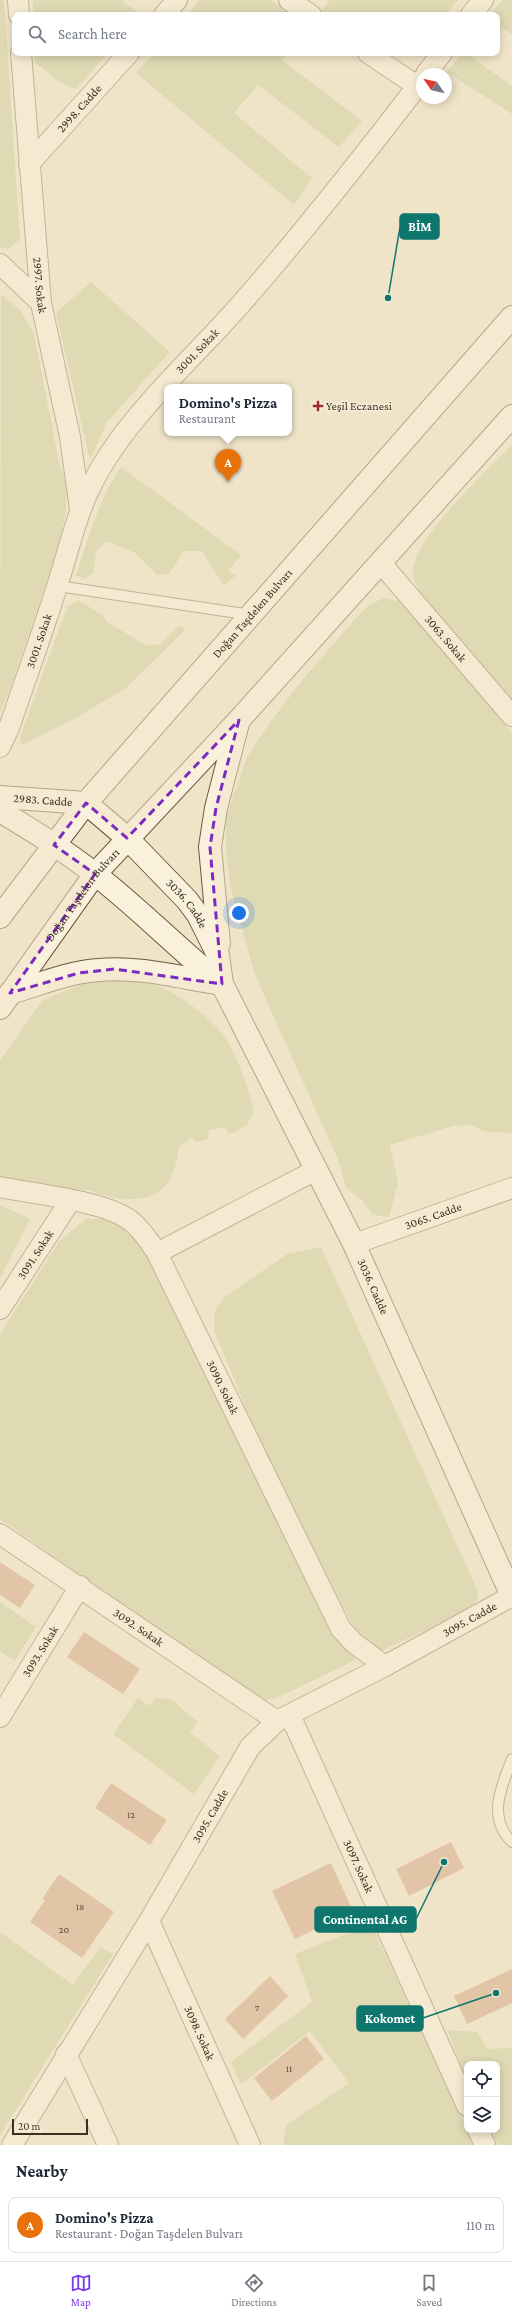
<!DOCTYPE html>
<html lang="en">
<head>
<meta charset="utf-8">
<style>
	:root { --surface:#fff; --page:#f6f6f7; --text:#1f2937; --muted:#747a83; --line:#e0e1e3; --accent:#7c3aed }
	body { margin:0; font-family:"Crimson Pro",serif; background:var(--page); color:var(--text) }
	.controls { position:absolute; right:12px; bottom:12px; display:grid; overflow:hidden; border-radius:8px; box-shadow:0 2px 10px #0003 }
	.controls button { width:36px; height:36px; display:grid; place-items:center; padding:0; border:0; border-bottom:1px solid var(--line); background:var(--surface); color:var(--text); font:20px sans-serif }
	.compass { position:absolute; left:416px; top:68px; width:36px; height:36px; border-radius:50%; background:var(--surface); box-shadow:0 2px 10px #0003; rotate:304deg }
	.scale { position:absolute; left:12px; bottom:10px; width:76px; box-sizing:border-box; padding-left:4px; border:2px solid #3d2e20; border-top:0; font-size:11px; line-height:14px; white-space:nowrap; color:#3d2e20; -webkit-text-stroke:3px #f7eed8; paint-order:stroke }
	.you { position:absolute; left:239px; top:913px; width:14px; height:14px; margin:-10px; border:3px solid #fff; border-radius:50%; background:#1a73e8; box-shadow:0 0 0 6px #1a73e833 }
	.badge { display:grid; place-items:center; width:26px; height:26px; border-radius:50%; background:var(--accent); color:#fff; font-size:13px; font-weight:700 }
	.pin { position:absolute; translate:-50% -33px; filter:drop-shadow(0 1px 2px #0008) }
	.pin::after { content:''; position:absolute; top:21px; width:14px; height:12px; background:inherit; clip-path:polygon(0 0,100% 0,50% 100%) }
	.popup { position:absolute; left:164px; top:384px; width:128px; height:52px; box-sizing:border-box; display:grid; place-content:center; border-radius:8px; background:var(--surface); filter:drop-shadow(0 1px 3px #0005); font-size:13px; white-space:nowrap; color:var(--muted) }
	.popup b { font-size:15px; color:var(--text) }
	.popup::after { content:''; position:absolute; left:50%; top:100%; margin-left:-8px; border:8px solid transparent; border-top-color:var(--surface) }
	.list { margin:0; padding:0; list-style:none }
	h2 { display:flex; justify-content:space-between; align-items:center; height:52px; margin:0; padding:0 16px; font-size:17px }
	h2 small { font-size:13px; font-weight:400; color:var(--muted) }
	.list li { display:grid; grid-template-columns:26px 1fr auto; gap:12px; align-items:center; box-sizing:border-box; height:56px; margin:0 8px 8px; padding:0 8px; border:1px solid var(--line); border-radius:8px }
	.list b { display:block; font-size:15px; white-space:nowrap }
	.list p { margin:0; font-size:13px; white-space:nowrap; color:var(--muted) }
	.list em { font-size:13px; font-style:normal; color:var(--muted) }
	.icon { flex:none; width:22px; height:22px; fill:none; stroke:currentColor; stroke-width:2; stroke-linecap:round; stroke-linejoin:round }
	.map { position:relative; flex:none; width:512px; height:2145px; overflow:hidden }
	.search { position:absolute; background:var(--surface); box-shadow:0 2px 10px #0003; left:12px; right:12px; top:12px; height:44px; display:flex; align-items:center; gap:10px; box-sizing:border-box; padding:0 14px; border-radius:8px; color:var(--muted); font-size:15px }
	.sheet { height:116px; background:var(--surface) }
	nav { display:flex; justify-content:space-around; align-items:center; box-sizing:border-box; height:56px; border-top:1px solid var(--line); background:var(--surface); font-size:11px; color:var(--muted) }
	nav a { display:grid; justify-items:center; gap:2px }
	nav .on { color:var(--accent) }
	.map>svg:first-child { display:block }
	.green { fill:#c9cf9b }
	.building { fill:#cf9f7d }
	.lines { fill:none; stroke-linecap:round; stroke-linejoin:round }
	.lane-casing { stroke:#8d765c; stroke-width:12 }
	.street-casing { stroke:#8d765c; stroke-width:22 }
	.secondary-casing { stroke:#6f573f; stroke-width:24 }
	.lane { stroke:#faf1dc; stroke-width:10 }
	.street { stroke:#faf1dc; stroke-width:20 }
	.secondary { stroke:#faf1dc; stroke-width:22 }
	.marked { fill:none; stroke:#7b2cbf; stroke-width:3; stroke-dasharray:8 5; stroke-linejoin:round }
	.poi-dot { fill:#9e2a2b; stroke:#f7eed8; stroke-width:1.5 }
	.labels { text-anchor:middle; stroke-width:3; stroke-linejoin:round; paint-order:stroke }
	.number-label { font-size:10px; fill:#624a37 }
	.street-label { font-size:12px; fill:#3d2e20; stroke:#f7eed8 }
	.poi-label { font-size:12px; fill:#3d2e20; stroke:#f7eed8; text-anchor:start }
	.leader { fill:none; stroke:#0f766e; stroke-width:1.5 }
	.callout-dot { fill:#0f766e; stroke:#f7eed8; stroke-width:1.5 }
	.callout { fill:#0f766e; stroke:#0f766e; stroke-width:1.5 }
	.callout-label { font-size:13px; text-anchor:middle; font-weight:bold; fill:#fff }
</style>
</head>
<body>
<div class="map">
<svg width="512" height="2145" viewBox="0 0 512 2145">
	<rect width="100%" height="100%" fill="#f0e4c8"/>
	<g class="green">
		<polygon points="0,0 4,0 20,239 9,249 0,247"/>
		<polygon points="33,0 122,0 141,15 33,15"/>
		<polygon points="200,0 271,0 293,15 187,15"/>
		<polygon points="330,0 458,0 445,15 328,15 321,11"/>
		<polygon points="502,0 512,0 512,35 497,24 497,15 490,15"/>
		<path d="M35 53H108L76 89C55 84 52 73 35 63Z"/>
		<polygon points="154,53 287,53 282,60 362,121 339,147 258,85 234,113 312,178 294,205 136,73"/>
		<polygon points="462,53 466,53 512,86 512,114 447,72"/>
		<polygon points="91,282 170,352 107,422 90,460 56,313"/>
		<polygon points="1,294 20,310 34,334 59,462 67,485 66,509 61,540 9,692 0,712"/>
		<path d="M512 445V701L420 592C418 587 413 581 413 575 409 542 488 469 512 445Z"/>
		<path d="M121 467 241 555 228 571 236 575 224 586 202 551H184L169 574 157 575 135 553 106 541 96 552 94 573 85 579 76 576C88 539 98 500 121 467Z"/>
		<path d="M384 598 399 601 416 618 512 733V1134C495 1129 488 1137 473 1125L453 1126 390 1145 398 1183 389 1217 373 1215 361 1199 346 1188 339 1162 255 975 230 885 226 851V817L247 757 271 721 303 679 357 617 369 605Z"/>
		<polygon points="78,600 104,616 106,621 147,646 161,644 178,626 186,629 126,688 74,719 22,745 20,737 67,607"/>
		<path d="M103 978C115 979 130 978 142 981 171 986 213 1018 228 1042 240 1064 248 1087 254 1111L247 1125 229 1135 225 1127 210 1130 207 1140 196 1142 191 1138 179 1147C174 1189 156 1204 114 1198 105 1196 96 1192 87 1190 75 1189 63 1190 51 1189 34 1187 17 1182 0 1179V1060L42 1001 74 987Z"/>
		<polygon points="0,1205 30,1219 0,1278"/>
		<polygon points="86,1219 116,1219 134,1231 191,1332 333,1637 344,1648 351,1651 355,1660 275,1699 257,1699 0,1519 0,1334 60,1240"/>
		<polygon points="321,1247 477,1589 478,1600 470,1609 379,1652 366,1641 351,1622 263,1450 214,1330 215,1310 225,1297 287,1254"/>
		<polygon points="0,1602 36,1627 15,1661 0,1651"/>
		<polygon points="156,1697 172,1700 198,1722 190,1732 220,1756 194,1794 113,1734 138,1698 150,1706"/>
		<polygon points="371,1924 474,2144 473,2145 283,2145 286,2125 349,2083 310,2031 241,2085 231,2062 312,2002 295,1954"/>
		<polygon points="0,1932 73,1985 100,1947 113,1954 0,2135"/>
		<polygon points="447,2030 477,2032 488,2049 512,2048 512,2145 498,2145 490,2130 497,2130 497,2064 467,2064 467,2080"/>
	</g>
	<g class="building">
		<polygon points="0,1562 35,1585 20,1608 0,1595"/>
		<polygon points="84,1632 140,1669 123,1694 67,1657"/>
		<polygon points="111,1783 167,1820 150,1845 95,1808"/>
		<polygon points="451,1842 464,1868 409,1896 396,1869"/>
		<polygon points="331,1863 353,1911 295,1939 272,1891"/>
		<polygon points="59,1874 114,1912 82,1958 30,1922 45,1900 42,1899"/>
		<polygon points="512,1969 512,2003 467,2024 454,1996"/>
		<polygon points="270,1976 288,1996 243,2039 225,2019"/>
		<polygon points="306,2036 324,2059 272,2101 254,2078"/>
	</g>
	<g class="lines">
		<g class="lane-casing">
			<g id="lane">
				<polyline points="58,586 251,615"/>
				<path d="M512 1759C501 1787 487 1818 512 1842"/>
			</g>
		</g>
		<g class="street-casing">
			<g id="street">
				<polyline points="18,0 19,15"/>
				<polyline points="289,0 311,15"/>
				<polyline points="164,15 177,0"/>
				<polyline points="471,15 483,0"/>
				<path id="s1" d="M21 53 41 303 70 437 80 509"/>
				<polyline points="368,53 417,86"/>
				<polyline points="426,74 442,53"/>
				<path id="s2" d="M29 164 129 53"/>
				<polyline points="0,264 41,303"/>
				<path id="s3" d="M380 562 512 716"/>
				<path id="s4" d="M0 747 9 728C25 680 43 632 58 583 68 553 75 519 89 490 122 420 189 363 240 305 304 232 363 157 422 80"/>
				<path id="s5" d="M0 1187C33 1194 108 1201 132 1222 142 1230 150 1242 157 1253L341 1629 354 1643 385 1666"/>
				<path id="s6" d="M354 1244 512 1188"/>
				<polyline points="157,1253 316,1170"/>
				<path id="s7" d="M0 1309 70 1201"/>
				<path id="s8" d="M0 1534 277 1721"/>
				<path id="s9" d="M290 1715 467 2106"/>
				<path id="s10" d="M0 1717 80 1586"/>
				<path id="s11" d="M149 1921 250 2145"/>
				<polyline points="66,2054 108,2145"/>
				<polyline points="478,2130 485,2145"/>
				<path id="s12" d="M12 2145 149 1921 250 1747 277 1721 385 1666 512 1596"/>
			</g>
		</g>
		<g class="secondary-casing">
			<g id="secondary">
				<path id="s13" d="M0 797 86 803"/>
				<path id="s14" d="M86 803 127 838 187 900 198 915 218 955 222 984 354 1244 512 1596"/>
				<path d="M0 811C33 831 66 851 96 875 140 909 178 949 222 984"/>
				<path id="s15" d="M0 917 86 803 512 317"/>
				<polyline points="219,944 210,847 216,808 238,723"/>
				<path d="M10 993C38 985 69 972 98 970 140 966 181 978 222 984"/>
				<path id="s16" d="M0 1008 95 874 239 720 512 416"/>
			</g>
		</g>
		<use href="#lane" class="lane"/>
		<use href="#street" class="street"/>
		<use href="#secondary" class="secondary"/>
	</g>
	<path d="M0 0H512V2145H0ZM239 720 216 808 210 847 222 984 114 969 79 973 10 993 95 874 54 845 86 803 127 838Z" fill="#f0e4c8" fill-opacity=".55" fill-rule="evenodd"/>
	<path class="marked" d="M239 720 216 808 210 847 222 984 114 969 79 973 10 993 95 874 54 845 86 803 127 838Z"/>
	<path class="poi-dot" d="M316 400h4v4h4v4h-4v4h-4v-4h-4v-4h4z"/>
	<g class="labels">
		<g class="number-label">
			<text x="131" y="1818">12</text>
			<text x="80" y="1910">18</text>
			<text x="64" y="1933">20</text>
			<text x="257" y="2011">7</text>
			<text x="289" y="2072">11</text>
		</g>
		<g class="street-label">
			<text dy="4" stroke="none"><textPath href="#s2" startOffset="75">2998. Cadde</textPath></text>
			<text dy="4" stroke="none"><textPath href="#s1" startOffset="233">2997. Sokak</textPath></text>
			<text dy="4" stroke="none"><textPath href="#s4" startOffset="449">3001. Sokak</textPath></text>
			<text dy="4" stroke="none"><textPath href="#s15" startOffset="395">Doğan Taşdelen Bulvarı</textPath></text>
			<text dy="4" stroke="none"><textPath href="#s3" startOffset="101">3063. Sokak</textPath></text>
			<text dy="4" stroke="none"><textPath href="#s4" startOffset="113">3001. Sokak</textPath></text>
			<text dy="4" stroke="none"><textPath href="#s13" startOffset="43">2983. Cadde</textPath></text>
			<text dy="4" stroke="none"><textPath href="#s16" startOffset="140">Doğan Taşdelen Bulvarı</textPath></text>
			<text dy="4" stroke="none"><textPath href="#s14" startOffset="143">3036. Cadde</textPath></text>
			<text dy="4" stroke="none"><textPath href="#s6" startOffset="84">3065. Cadde</textPath></text>
			<text dy="4" stroke="none"><textPath href="#s7" startOffset="65">3091. Sokak</textPath></text>
			<text dy="4" stroke="none"><textPath href="#s14" startOffset="571">3036. Cadde</textPath></text>
			<text dy="4" stroke="none"><textPath href="#s5" startOffset="327">3090. Sokak</textPath></text>
			<text dy="4" stroke="none"><textPath href="#s12" startOffset="719">3095. Cadde</textPath></text>
			<text dy="4" stroke="none"><textPath href="#s8" startOffset="167">3092. Sokak</textPath></text>
			<text dy="4" stroke="none"><textPath href="#s10" startOffset="77">3093. Sokak</textPath></text>
			<text dy="4" stroke="none"><textPath href="#s12" startOffset="384">3095. Cadde</textPath></text>
			<text dy="4" stroke="none"><textPath href="#s9" startOffset="166">3097. Sokak</textPath></text>
			<text dy="4" stroke="none"><textPath href="#s11" startOffset="123">3098. Sokak</textPath></text>
		</g>
		<g class="poi-label">
			<text x="326" y="410">Yeşil Eczanesi</text>
		</g>
	</g>
	<path class="leader" d="M388 298L400 227M444 1862L416 1919M496 1993L423 2018"/>
	<g class="callout-dot">
		<circle cx="388" cy="298" r="4"/>
		<circle cx="444" cy="1862" r="4"/>
		<circle cx="496" cy="1993" r="4"/>
	</g>
	<g class="callout">
		<rect x="400" y="214" width="39" height="25" rx="4"/>
		<rect x="315" y="1907" width="101" height="25" rx="4"/>
		<rect x="357" y="2006" width="66" height="25" rx="4"/>
	</g>
	<g class="callout-label">
		<text x="420" y="231">BİM</text>
		<text x="365" y="1924">Continental AG</text>
		<text x="390" y="2023">Kokomet</text>
	</g>
</svg>
<div class="controls">
<button><svg class="icon" aria-label="locate" viewBox="0 0 24 24"><circle cx="12" cy="12" r="6"/><path d="M12 2v4M12 18v4M2 12h4M18 12h4"/></svg></button>
<button><svg class="icon" aria-label="layers" viewBox="0 0 24 24"><path d="M12 4l9 5-9 5-9-5zM3 14l9 5 9-5"/></svg></button>
</div>
<svg class="compass" viewBox="-18 -18 36 36"><path d="M0-13l5 13h-10z" fill="#e53935"/><path d="M0 13l5-13h-10z" fill="#747a83"/></svg>
<div class="scale">20 m</div>
<div class="you"></div>
<div class="pin badge" style="left:228px;top:482px;background:#e8710a">A</div>
<div class="popup"><b>Domino's Pizza</b>Restaurant</div>
<div class="search"><svg class="icon" aria-label="search" viewBox="0 0 24 24"><circle cx="10" cy="10" r="6"/><path d="M15 15l6 6"/></svg>Search here</div>
</div>
<section class="sheet">
<h2>Nearby<small></small></h2>
<ul class="list">
<li><span class="badge" style="background:#e8710a">A</span><div><b>Domino's Pizza</b><p>Restaurant · Doğan Taşdelen Bulvarı</p></div><em>110 m</em></li>
</ul>
</section>
<nav>
<a class="on"><svg class="icon" aria-label="map" viewBox="0 0 24 24"><path d="M3 6l6-2 6 2 6-2v14l-6 2-6-2-6 2zM9 4v14M15 6v14"/></svg>Map</a>
<a><svg class="icon" aria-label="directions" viewBox="0 0 24 24"><path d="M12 3l9 9-9 9-9-9zM9 14v-3h6M13 9l2 2-2 2"/></svg>Directions</a>
<a><svg class="icon" aria-label="saved" viewBox="0 0 24 24"><path d="M7 4h10v16l-5-4-5 4z"/></svg>Saved</a>
</nav>
</body>
</html>
